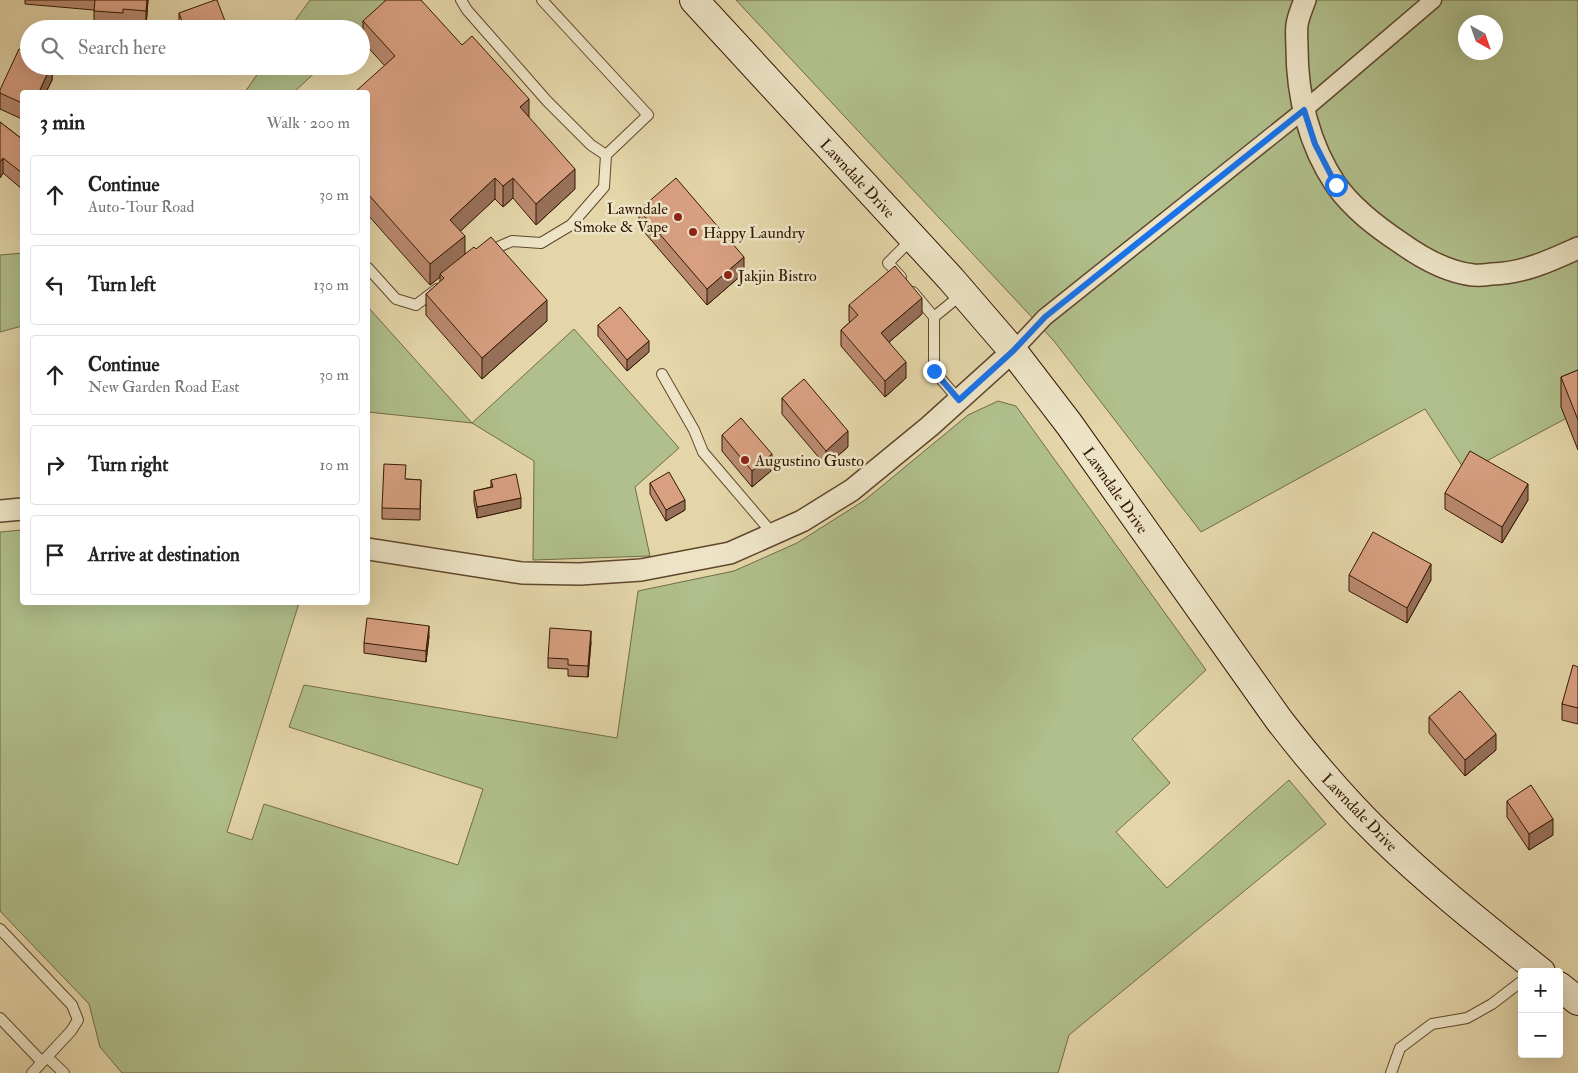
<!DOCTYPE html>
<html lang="en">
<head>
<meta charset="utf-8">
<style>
	:root { --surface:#fff; --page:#f2f2f2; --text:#222; --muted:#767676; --line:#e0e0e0 }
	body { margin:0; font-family:"IM FELL Double Pica",serif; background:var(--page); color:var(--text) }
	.controls { position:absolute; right:15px; bottom:15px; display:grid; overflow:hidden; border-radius:5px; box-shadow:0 5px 20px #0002 }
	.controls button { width:45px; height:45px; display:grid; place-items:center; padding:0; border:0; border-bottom:1px solid var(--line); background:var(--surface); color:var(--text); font:25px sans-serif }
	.compass { position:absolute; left:1458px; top:15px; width:45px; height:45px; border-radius:50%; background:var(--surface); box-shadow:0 5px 20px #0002; rotate:140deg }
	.stop { position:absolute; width:15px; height:15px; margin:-11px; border:4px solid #1a73e8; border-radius:50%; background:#fff }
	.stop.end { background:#1a73e8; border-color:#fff; box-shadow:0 1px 5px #0008 }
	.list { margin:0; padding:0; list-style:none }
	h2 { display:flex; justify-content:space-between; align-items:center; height:65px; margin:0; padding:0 20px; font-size:21px }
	h2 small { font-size:16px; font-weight:400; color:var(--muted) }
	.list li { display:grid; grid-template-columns:32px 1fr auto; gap:15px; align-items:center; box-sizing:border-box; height:80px; margin:0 10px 10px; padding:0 10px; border:1px solid var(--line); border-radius:5px }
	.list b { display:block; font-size:19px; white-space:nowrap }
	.list p { margin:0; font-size:16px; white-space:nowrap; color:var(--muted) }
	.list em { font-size:16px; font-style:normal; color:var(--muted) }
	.icon { flex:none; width:28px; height:28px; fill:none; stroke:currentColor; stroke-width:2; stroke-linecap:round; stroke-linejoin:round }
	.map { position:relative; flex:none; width:1578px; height:1073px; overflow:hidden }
	.search { position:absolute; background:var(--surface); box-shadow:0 5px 20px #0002; left:20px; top:20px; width:350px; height:55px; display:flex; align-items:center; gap:12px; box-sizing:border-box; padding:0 18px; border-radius:28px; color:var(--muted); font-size:19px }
	.panel { position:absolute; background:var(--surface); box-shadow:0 5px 20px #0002; left:20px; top:90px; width:350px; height:515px; border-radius:5px }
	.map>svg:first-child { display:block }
	.green { fill:#b0bf8b; stroke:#726b47; fill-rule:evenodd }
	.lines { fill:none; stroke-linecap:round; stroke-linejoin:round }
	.service-casing { stroke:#60472c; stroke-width:12 }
	.pedestrian-casing { stroke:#60472c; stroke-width:19 }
	.minor-casing { stroke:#60472c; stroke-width:24 }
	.secondary-casing { stroke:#341703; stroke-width:30 }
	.service { stroke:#ede4c7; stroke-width:10 }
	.pedestrian { stroke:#ede4c7; stroke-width:16 }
	.minor { stroke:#ede4c7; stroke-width:21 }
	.secondary { stroke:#ede4c7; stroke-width:28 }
	.wall { fill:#ba8a6f; stroke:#341703 }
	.shaded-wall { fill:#97705a; stroke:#341703 }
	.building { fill:#d8a081; stroke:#341703 }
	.route { stroke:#1a73e8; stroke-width:6 }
	.poi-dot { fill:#8f2418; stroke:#ede4c7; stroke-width:2 }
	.labels { text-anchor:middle; stroke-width:5; stroke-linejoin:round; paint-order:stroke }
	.street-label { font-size:16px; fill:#341703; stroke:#ede4c7 }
	.poi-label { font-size:16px; fill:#341703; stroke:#ede4c7; text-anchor:start }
</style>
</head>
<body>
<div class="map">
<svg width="1578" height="1073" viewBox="0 0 1578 1073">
	<rect width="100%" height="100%" fill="#e4d6a9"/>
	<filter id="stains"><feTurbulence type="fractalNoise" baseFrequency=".004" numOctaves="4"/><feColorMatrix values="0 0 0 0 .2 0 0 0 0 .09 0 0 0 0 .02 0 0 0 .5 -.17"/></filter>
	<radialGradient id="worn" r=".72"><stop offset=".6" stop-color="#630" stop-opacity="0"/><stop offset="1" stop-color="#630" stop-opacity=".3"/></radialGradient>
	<g class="green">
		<polygon points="310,0 395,0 361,31 361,29 289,29"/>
		<path d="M736 0H1578V412L1466 472 1425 409 1201 532 1054 341ZM1466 22H1496V52H1466Z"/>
		<polygon points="263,66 322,66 294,92 245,92"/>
		<polygon points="22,253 22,326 0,332 0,255"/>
		<polygon points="368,307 472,423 574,329 679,448 635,487 650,556 533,560 534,461 472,423 368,412"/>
		<polygon points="998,401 1016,406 1206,670 1132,739 1170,783 1116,832 1167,888 1289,780 1326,824 1069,1035 1058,1073 122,1073 100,1047 89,1004 0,911 0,532 22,530 22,602 299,603 227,832 252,840 264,804 458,865 483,789 289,727 304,685 617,738 638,591 734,571 797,543 865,500 968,415"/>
	</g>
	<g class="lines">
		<g class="service-casing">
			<g id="service">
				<polyline points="461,0 467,10 547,101 591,145 606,155"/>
				<polyline points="489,251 512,241 541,243 571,225 604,187 606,155 648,115 542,0"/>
				<polyline points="368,268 396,299 416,305 437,289"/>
				<polyline points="901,277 888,263 912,239"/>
				<polyline points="913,292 934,317 962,294"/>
				<polyline points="934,317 934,371 959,400"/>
				<polyline points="662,374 694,430 703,452 773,534"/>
				<polyline points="0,929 72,1005 78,1020 71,1031 32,1073"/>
				<polyline points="0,1018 42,1062"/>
				<polyline points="47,1057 64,1073"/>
				<polyline points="1391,1073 1400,1048 1432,1024 1467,1018 1492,1004 1522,981"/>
			</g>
		</g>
		<g class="pedestrian-casing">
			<polyline id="pedestrian" points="1013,351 1045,317 1304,110 1433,0"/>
		</g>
		<g class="minor-casing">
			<g id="minor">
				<path d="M1305 0C1302 8 1298 17 1297 25 1296 33 1297 41 1297 48 1297 96 1309 145 1336 185 1353 209 1377 227 1401 243 1422 258 1446 272 1473 275 1479 276 1485 275 1492 274 1524 273 1549 261 1578 248"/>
				<polyline points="0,511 22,509"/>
				<polyline points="368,549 522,573 580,574 641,570 730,553 802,521 852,490 930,426 1013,351"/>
			</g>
		</g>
		<g class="secondary-casing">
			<g id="secondary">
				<path d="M694 0 951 279 1013 351 1069 424 1279 720C1310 760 1343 799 1379 834 1430 884 1486 928 1541 972"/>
				<polyline points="1559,986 1578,1001"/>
			</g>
		</g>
		<use href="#service" class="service"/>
		<use href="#pedestrian" class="pedestrian"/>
		<use href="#minor" class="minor"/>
		<use href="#secondary" class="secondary"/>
	</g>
	<g class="wall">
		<polygon points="25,0 148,0 146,26 123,25 123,28 94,27 94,10 25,4"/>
		<polygon points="179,13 228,29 181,29 179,24"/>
		<polygon points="363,21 462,45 529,118 575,189 536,225 513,198 503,207 495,199 460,231 465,254 547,321 482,379 426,315 426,294 440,282 440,277 430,285 368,215 368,92 385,66 363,42"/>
		<polygon points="52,66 52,80 46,92 22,92 22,119 0,109 0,90"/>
		<polygon points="0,122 22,139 22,189 3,173 0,178"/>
		<polygon points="639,210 744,273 707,305 639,226"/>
		<polygon points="849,305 922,314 889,342 906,378 885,397 841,346 841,330 850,322 849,321"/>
		<polygon points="598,325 649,352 627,371 598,336"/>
		<polygon points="1578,370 1578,450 1561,407 1561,377"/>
		<polygon points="782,398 848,447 826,466 782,414"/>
		<polygon points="722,435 772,470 752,487 722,451"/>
		<polygon points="406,479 421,480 420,520 382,519 382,508"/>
		<polygon points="491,480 521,508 477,518 474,502 474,491 491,487"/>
		<polygon points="650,483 685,510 666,521 650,494"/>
		<polygon points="1445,493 1528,500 1502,543 1445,509"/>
		<polygon points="1349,575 1431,580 1407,623 1349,591"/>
		<polygon points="429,636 426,662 364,653 364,643"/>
		<polygon points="591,642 588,677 568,676 568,669 548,668 548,658"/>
		<polygon points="1578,667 1578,724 1562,720 1562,704"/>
		<polygon points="1429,717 1496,750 1465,776 1429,733"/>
		<polygon points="1507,801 1553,835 1529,850 1507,817"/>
	</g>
	<g class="shaded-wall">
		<polygon points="147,0 148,0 146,26 146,11"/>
		<polygon points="51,66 52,66 52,80 46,92 39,92"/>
		<polygon points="529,99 529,120 520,107"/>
		<polygon points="3,158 3,173 0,178 0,162"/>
		<polygon points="575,169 575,189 536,225 536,204"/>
		<polygon points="495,178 495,199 450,241 450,220"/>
		<polygon points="513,178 513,198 503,207 503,186"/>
		<polygon points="465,236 465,257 440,274 440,277 430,285 430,264"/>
		<polygon points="744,257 744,273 707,305 707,289"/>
		<polygon points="922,298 922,314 881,349 881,333"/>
		<polygon points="547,300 547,321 482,379 482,358"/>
		<polygon points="649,341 649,352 627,371 627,360"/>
		<polygon points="906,362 906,378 885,397 885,381"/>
		<polygon points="848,431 848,447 826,466 826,451"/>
		<polygon points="772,454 772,470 752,487 752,471"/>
		<polygon points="1528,484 1528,500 1502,543 1502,527"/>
		<polygon points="521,498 521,508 477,518 477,507"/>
		<polygon points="685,500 685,510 666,521 666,510"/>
		<polygon points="1431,564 1431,580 1407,623 1407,608"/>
		<polygon points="429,626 429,636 426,662 426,651"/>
		<polygon points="591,631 591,642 588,677 588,666"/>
		<polygon points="1496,734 1496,750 1465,776 1465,760"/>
		<polygon points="1553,819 1553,835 1529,850 1529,834"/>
	</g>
	<g class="building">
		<polygon points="95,0 147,0 146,11 123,9 123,13 94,11"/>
		<polygon points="215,0 217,0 228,29 185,29 179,13"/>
		<polygon points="386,0 421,0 462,45 472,36 529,99 520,107 575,169 536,204 513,178 503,186 495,178 450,220 465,236 430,264 368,194 368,92 355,92 395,56 363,21"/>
		<polygon points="19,49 29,53 29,66 51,66 39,92 22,92 22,103 0,93 0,90"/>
		<polygon points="0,122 22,139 22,173 3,158 0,162"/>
		<polygon points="676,178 744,257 707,289 639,210"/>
		<polygon points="491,237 547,300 482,358 426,294 444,278 440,274 474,247 476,249"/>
		<polygon points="895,266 922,298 881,333 906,362 885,381 841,330 858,315 849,305"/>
		<polygon points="620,307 649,341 627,360 598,325"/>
		<polygon points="1578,370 1578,420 1561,377"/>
		<polygon points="804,379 848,431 826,451 782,398"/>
		<polygon points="741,418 772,454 752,471 722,435"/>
		<polygon points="1470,451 1528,484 1502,527 1445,493"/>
		<polygon points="384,464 406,465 405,479 421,480 420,509 382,508"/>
		<polygon points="669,472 685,500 666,510 650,483"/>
		<polygon points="516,474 521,498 477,507 474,491 493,487 491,480"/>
		<polygon points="1373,532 1431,564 1407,608 1349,575"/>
		<polygon points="367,618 429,626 426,651 364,643"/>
		<polygon points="550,628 591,631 588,666 568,665 568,659 548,658"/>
		<polygon points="1573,665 1578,667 1578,708 1562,704"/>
		<polygon points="1460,691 1496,734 1465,760 1429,717"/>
		<polygon points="1531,785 1553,819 1529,834 1507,801"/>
	</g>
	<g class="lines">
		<polyline class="route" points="934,371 959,400 1013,351 1045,317 1304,110 1315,144 1336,185"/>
	</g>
	<g class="poi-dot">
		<circle cx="678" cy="217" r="5"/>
		<circle cx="693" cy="232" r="5"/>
		<circle cx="728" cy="275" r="5"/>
		<circle cx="745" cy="460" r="5"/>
	</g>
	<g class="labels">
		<g class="street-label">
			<text transform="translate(858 178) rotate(47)" y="6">Lawndale Drive</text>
			<text transform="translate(1116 490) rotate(55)" y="6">Lawndale Drive</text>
			<text transform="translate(1360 812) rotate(46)" y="6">Lawndale Drive</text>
		</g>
		<g class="poi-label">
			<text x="668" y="214" text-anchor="end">Lawndale<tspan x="668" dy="18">Smoke &amp; Vape</tspan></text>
			<text x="703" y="238">Happy Laundry</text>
			<text x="738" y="281">Jakjin Bistro</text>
			<text x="755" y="466">Augustino Gusto</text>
		</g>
	</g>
	<rect width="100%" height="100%" filter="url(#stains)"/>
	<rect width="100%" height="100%" fill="url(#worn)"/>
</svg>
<div class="controls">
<button>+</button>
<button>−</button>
</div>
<svg class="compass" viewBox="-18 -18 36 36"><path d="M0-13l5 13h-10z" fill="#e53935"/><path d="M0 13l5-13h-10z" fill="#767676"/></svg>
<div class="stop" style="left:1336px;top:185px"></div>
<div class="stop end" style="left:934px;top:371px"></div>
<div class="search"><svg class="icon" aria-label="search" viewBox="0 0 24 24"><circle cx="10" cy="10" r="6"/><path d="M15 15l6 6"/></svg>Search here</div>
<section class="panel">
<h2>3 min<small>Walk · 200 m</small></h2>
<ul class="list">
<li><svg class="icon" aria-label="ahead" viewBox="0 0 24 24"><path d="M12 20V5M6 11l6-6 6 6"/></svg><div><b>Continue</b><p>Auto-Tour Road</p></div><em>30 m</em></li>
<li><svg class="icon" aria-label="left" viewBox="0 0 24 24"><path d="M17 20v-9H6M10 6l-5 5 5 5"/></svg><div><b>Turn left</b></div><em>130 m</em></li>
<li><svg class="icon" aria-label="ahead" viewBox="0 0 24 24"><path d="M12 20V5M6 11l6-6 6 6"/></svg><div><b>Continue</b><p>New Garden Road East</p></div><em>30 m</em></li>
<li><svg class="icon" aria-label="right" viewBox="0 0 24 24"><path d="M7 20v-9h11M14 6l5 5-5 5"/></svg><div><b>Turn right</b></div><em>10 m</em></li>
<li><svg class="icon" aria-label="arrive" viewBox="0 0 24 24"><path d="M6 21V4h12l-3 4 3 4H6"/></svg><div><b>Arrive at destination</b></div></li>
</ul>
</section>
</div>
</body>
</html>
